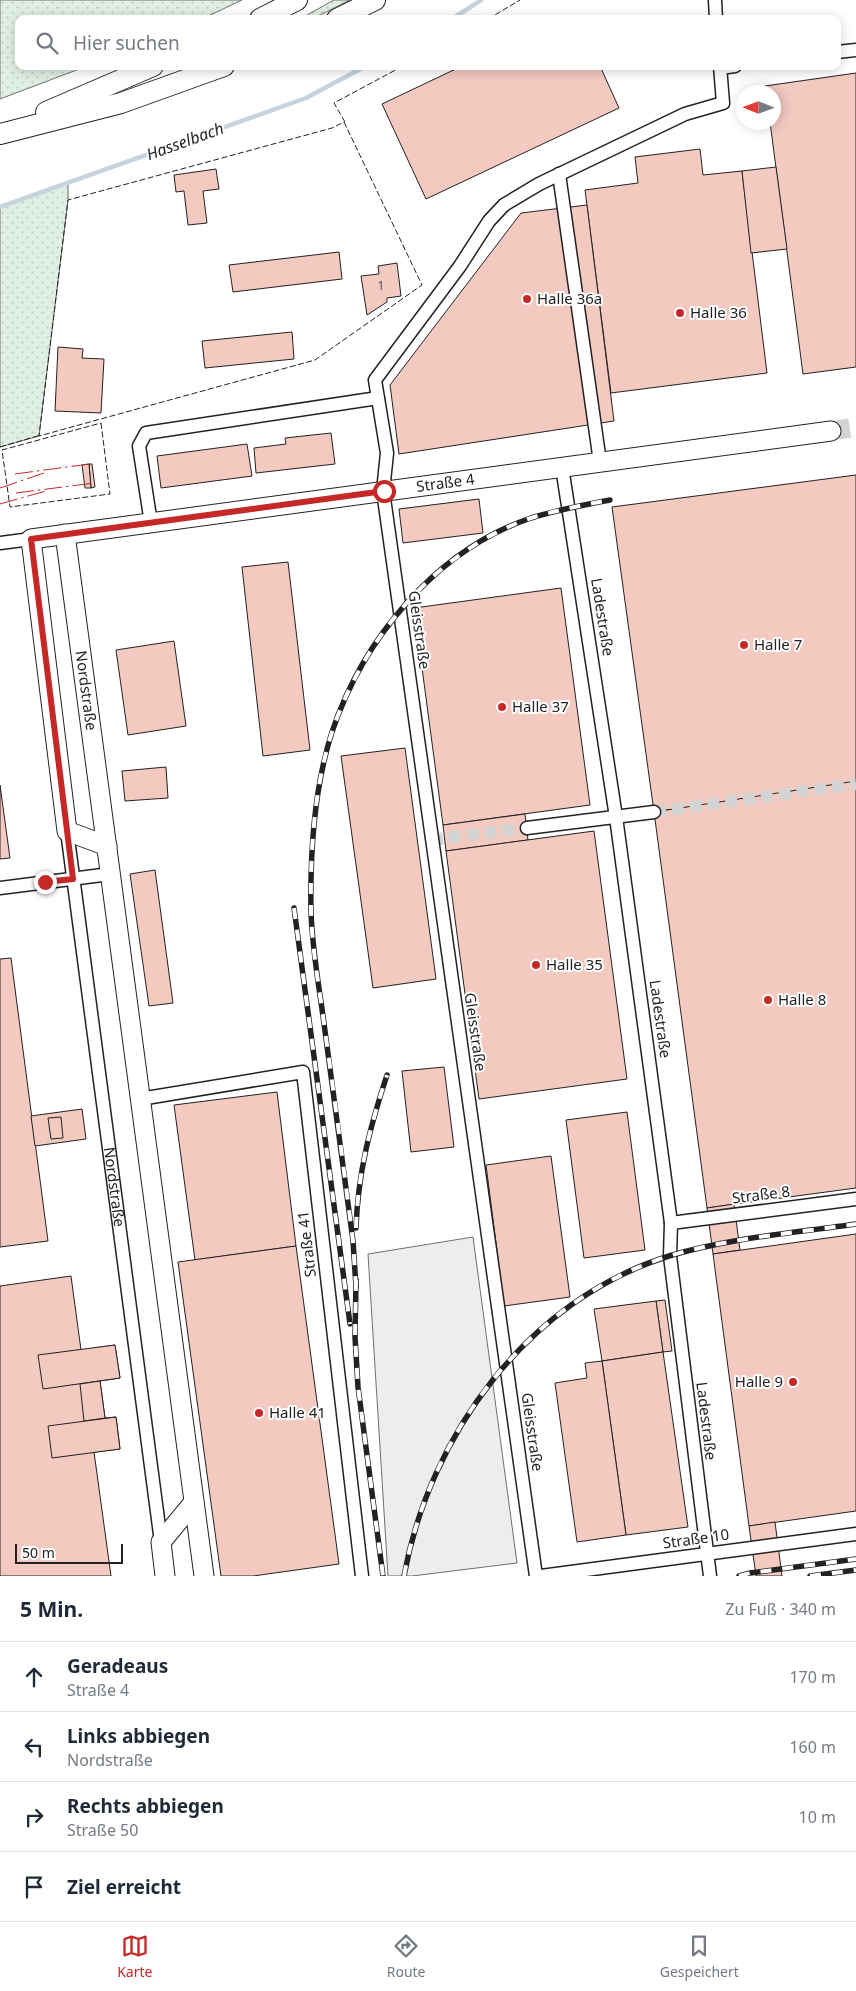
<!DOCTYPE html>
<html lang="de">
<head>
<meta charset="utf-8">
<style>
	:root { --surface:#fff; --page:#f6f6f7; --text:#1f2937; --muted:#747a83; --line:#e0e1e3; --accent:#c62828 }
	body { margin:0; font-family:"Noto Sans",sans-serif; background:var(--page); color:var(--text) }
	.compass { position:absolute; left:736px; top:85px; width:45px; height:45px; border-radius:50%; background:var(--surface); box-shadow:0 2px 12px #0003; rotate:271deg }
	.scale { position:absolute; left:15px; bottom:12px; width:108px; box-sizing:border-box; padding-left:5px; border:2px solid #222; border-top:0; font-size:14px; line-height:18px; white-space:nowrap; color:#222; -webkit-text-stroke:4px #fff; paint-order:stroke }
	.stop { position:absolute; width:15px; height:15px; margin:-11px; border:4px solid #c62828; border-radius:50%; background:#fff }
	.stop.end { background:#c62828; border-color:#fff; box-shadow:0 1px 5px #0008 }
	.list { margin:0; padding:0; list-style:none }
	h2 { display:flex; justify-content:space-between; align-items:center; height:65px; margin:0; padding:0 20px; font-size:21px }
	h2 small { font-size:16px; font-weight:400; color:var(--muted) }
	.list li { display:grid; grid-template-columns:32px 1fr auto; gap:15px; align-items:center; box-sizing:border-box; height:70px; padding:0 20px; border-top:1px solid var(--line) }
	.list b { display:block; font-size:19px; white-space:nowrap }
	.list p { margin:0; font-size:16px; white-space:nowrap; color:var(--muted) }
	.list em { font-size:16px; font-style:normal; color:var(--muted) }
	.icon { flex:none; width:28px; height:28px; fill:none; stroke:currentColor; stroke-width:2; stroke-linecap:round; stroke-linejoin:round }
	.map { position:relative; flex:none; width:856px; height:1576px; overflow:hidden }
	.search { position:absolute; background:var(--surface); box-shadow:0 2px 12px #0003; left:15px; right:15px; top:15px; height:55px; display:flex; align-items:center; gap:12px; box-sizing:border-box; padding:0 18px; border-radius:10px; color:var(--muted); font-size:19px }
	.sheet { height:345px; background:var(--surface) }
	nav { display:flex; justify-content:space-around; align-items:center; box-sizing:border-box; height:70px; border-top:1px solid var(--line); background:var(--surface); font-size:14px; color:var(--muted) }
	nav a { display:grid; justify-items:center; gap:2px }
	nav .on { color:var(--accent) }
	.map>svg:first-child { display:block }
	.grass { fill:url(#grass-dots); stroke:#6f6f6f }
	.parking { fill:#ededed; stroke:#6f6f6f }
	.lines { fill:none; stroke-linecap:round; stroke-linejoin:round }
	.stream { stroke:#c7d3dd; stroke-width:4.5 }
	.building { fill:#f3c9c0; stroke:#222 }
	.street-tunnel { stroke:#d3d3d3; stroke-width:12; stroke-dasharray:12 6; stroke-linecap:butt }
	.secondary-tunnel { stroke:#d3d3d3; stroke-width:19; stroke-dasharray:19 9; stroke-linecap:butt }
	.street-casing { stroke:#222; stroke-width:15 }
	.secondary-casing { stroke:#222; stroke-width:21 }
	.primary-casing { stroke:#222; stroke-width:22 }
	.street { stroke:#fff; stroke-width:12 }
	.secondary { stroke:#fff; stroke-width:19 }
	.primary { stroke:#fff; stroke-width:20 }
	.rail-casing { stroke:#222; stroke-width:5.5 }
	.rail { stroke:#fff; stroke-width:4; stroke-dasharray:11; stroke-linecap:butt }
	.fence { stroke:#222; stroke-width:1; stroke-dasharray:6 2.5; stroke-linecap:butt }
	.power { stroke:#c62828; stroke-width:1; stroke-dasharray:18 4 2.5 4; stroke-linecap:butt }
	.route { stroke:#c62828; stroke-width:6 }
	.poi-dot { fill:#c62828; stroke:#fff; stroke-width:2 }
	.labels { text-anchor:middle; stroke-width:4; stroke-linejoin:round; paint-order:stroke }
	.number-label { font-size:12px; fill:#564c4a }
	.poi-label { font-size:15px; fill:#222; stroke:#fff; text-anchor:start }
	.street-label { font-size:15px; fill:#222; stroke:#fff }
	.water-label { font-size:16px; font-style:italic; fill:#222; stroke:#fff }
</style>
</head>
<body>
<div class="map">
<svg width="856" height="1576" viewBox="0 0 856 1576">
	<defs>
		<pattern id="grass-dots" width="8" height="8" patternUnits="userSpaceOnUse" patternTransform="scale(1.25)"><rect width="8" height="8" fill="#e0efe3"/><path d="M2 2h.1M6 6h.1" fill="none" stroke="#c0cdc2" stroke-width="1.8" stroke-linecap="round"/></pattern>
	</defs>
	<rect width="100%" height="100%" fill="#fff"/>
	<g class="grass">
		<polygon points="0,0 242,0 202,19 19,19 19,66 87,66 0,99"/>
		<polygon points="334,0 350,0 312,19 300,19"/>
		<polygon points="68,183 68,200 39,436 0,447 0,207"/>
	</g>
	<polygon class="parking" points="473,1237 517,1563 412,1576 388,1576 368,1254"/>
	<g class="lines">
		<g class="stream">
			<polyline points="452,19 481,0"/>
			<polyline points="0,207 306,98 366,66"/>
		</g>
	</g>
	<g class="building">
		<polygon points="462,66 600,66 619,108 426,199 382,104"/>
		<polygon points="856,73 856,367 803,374 770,122 774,122 774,92 766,92 765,86"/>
		<polygon points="700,149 703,175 742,171 767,373 611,393 585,190 638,183 635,157"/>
		<polygon points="776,167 787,249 751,253 742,171"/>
		<polygon points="216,169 219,189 203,191 207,223 188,225 184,191 176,192 174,175"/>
		<polygon points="587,205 614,421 399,454 390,385 521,213"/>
		<polygon points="339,252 342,279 233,292 229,265"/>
		<polygon points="397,263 401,296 387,298 387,302 367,315 361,276 379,274 378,266"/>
		<polygon points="292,332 294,359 205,368 202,341"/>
		<polygon points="58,347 83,349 82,358 104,359 101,413 55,411"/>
		<polygon points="331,433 335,464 256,473 254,448 286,444 285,438"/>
		<polygon points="247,444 252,476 161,488 157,456"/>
		<polygon points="89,464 92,464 95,487 91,488"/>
		<polygon points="89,464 91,488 85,488 82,465"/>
		<polygon points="856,475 856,784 654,812 612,507"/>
		<polygon points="479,499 483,533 403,543 399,509"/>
		<polygon points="288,562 310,750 263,756 242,567"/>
		<polygon points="561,588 590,805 443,825 414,608"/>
		<polygon points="174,641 186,726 128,735 116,650"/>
		<polygon points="405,748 436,979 373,988 341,756"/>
		<polygon points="166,767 168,798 125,801 122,771"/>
		<polygon points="856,781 856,1188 707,1208 654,812"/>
		<polygon points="0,785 10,858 0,859"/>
		<polygon points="525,814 528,840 446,851 443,825"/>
		<polygon points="594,831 627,1079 479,1099 446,851"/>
		<polygon points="155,870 173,1003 149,1006 130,874"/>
		<polygon points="11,958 48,1241 0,1247 0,959"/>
		<polygon points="444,1067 454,1147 411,1152 402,1071"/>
		<polygon points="277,1092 296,1246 195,1260 174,1105"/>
		<polygon points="82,1109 86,1139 35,1146 31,1116"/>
		<polygon points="627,1112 645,1250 584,1258 566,1120"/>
		<polygon points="61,1117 63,1138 51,1139 48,1118"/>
		<polygon points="551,1156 570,1297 504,1306 486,1165"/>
		<polygon points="734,1204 740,1250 713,1254 707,1208"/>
		<polygon points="856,1234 856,1511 749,1526 713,1254"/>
		<polygon points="296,1246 339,1564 253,1576 221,1576 178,1262"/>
		<polygon points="71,1276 81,1350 115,1345 120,1378 100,1381 105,1418 116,1417 120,1449 94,1452 111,1576 0,1576 0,1286"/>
		<polygon points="665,1300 672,1351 663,1352 656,1301"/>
		<polygon points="656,1301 663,1352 602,1361 594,1309"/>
		<polygon points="115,1345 120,1378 43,1389 38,1355"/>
		<polygon points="663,1352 688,1527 626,1535 602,1361"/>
		<polygon points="602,1361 626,1535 577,1542 555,1383 587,1378 585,1363"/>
		<polygon points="100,1381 105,1418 84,1421 80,1384"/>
		<polygon points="116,1417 120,1449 52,1458 48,1426"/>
		<polygon points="775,1522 782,1576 756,1576 749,1526"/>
	</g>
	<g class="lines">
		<g class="street-tunnel">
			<polyline points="654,812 856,784"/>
			<polyline points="431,840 527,828"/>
		</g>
		<polyline class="secondary-tunnel" points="831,431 856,427"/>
		<g class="street-casing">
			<g id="street">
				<polyline points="715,0 716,19"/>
				<polyline points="837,52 856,50"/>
				<polyline points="720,68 735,66"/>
				<polyline points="559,174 600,462"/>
				<polyline points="562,467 616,817 671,1223 670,1256 710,1576"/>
				<polyline points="151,523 139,446 146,433 378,398"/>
				<polyline points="0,543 31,539"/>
				<polyline points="527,828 654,812"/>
				<path id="s1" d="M67 831 161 1542"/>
				<polyline points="0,888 110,874"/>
				<polyline points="140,1099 303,1072 362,1576"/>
				<polyline points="671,1223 856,1199"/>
				<polyline points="536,1576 383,491 387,453 375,380 460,266 489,221 504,205 539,184 685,114 723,103 720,66"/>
				<polyline points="541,1576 856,1534"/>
			</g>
		</g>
		<g class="secondary-casing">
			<g id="secondary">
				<path id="s2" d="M65 534 204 1576"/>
				<path id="s3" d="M107 846 67 831 31 539 831 431"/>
				<polyline points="165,1576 161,1542 194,1502"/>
			</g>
		</g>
		<g class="primary-casing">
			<g id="primary">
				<polyline points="260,19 297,0"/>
				<polyline points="337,19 375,0"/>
				<polyline points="46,112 153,66"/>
				<polyline points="0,134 121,103 224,66"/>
			</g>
		</g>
		<use href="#street" class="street"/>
		<use href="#secondary" class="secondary"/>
		<use href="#primary" class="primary"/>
		<g class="rail-casing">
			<g id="rail">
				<polyline points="294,908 350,1324"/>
				<path d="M356 1228C358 1172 370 1127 387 1075"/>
				<polyline points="356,1280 355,1337 358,1387 383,1576"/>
				<path d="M356 1287 353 1241C344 1171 335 1101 325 1031 320 991 312 951 311 911 310 852 314 788 332 732 363 639 436 550 531 518 557 510 583 505 610 500"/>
				<path d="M404 1576C430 1434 528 1300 669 1256 729 1238 794 1233 856 1224"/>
				<polyline points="739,1576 750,1573 856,1559"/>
				<polyline points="810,1576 856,1570"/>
			</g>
		</g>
		<use href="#rail" class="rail"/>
		<g class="fence">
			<polyline points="488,19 520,0"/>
			<polygon points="344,122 422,285 315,360 39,436 68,200 332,128"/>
			<polyline points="345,122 334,103 403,66"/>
			<polygon points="101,423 110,494 10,507 2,450"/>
			<polyline points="0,447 41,435"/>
		</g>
		<g class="power">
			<polyline points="15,474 89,464"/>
			<polyline points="0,488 47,472"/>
			<polyline points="16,493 94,483"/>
			<polyline points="0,504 46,491"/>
		</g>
	</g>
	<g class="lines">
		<polyline class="route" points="45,882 73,879 31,539 384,491"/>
	</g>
	<g class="poi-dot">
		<circle cx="527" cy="299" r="5"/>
		<circle cx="680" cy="313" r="5"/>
		<circle cx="744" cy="645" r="5"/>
		<circle cx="502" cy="707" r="5"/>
		<circle cx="536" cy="965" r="5"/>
		<circle cx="768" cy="1000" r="5"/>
		<circle cx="793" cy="1382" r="5"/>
		<circle cx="259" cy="1413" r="5"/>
	</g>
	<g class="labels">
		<g class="number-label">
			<text x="381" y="290">1</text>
		</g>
		<g class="poi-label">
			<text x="537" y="304">Halle 36a</text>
			<text x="690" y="318">Halle 36</text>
			<text x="754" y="650">Halle 7</text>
			<text x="512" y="712">Halle 37</text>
			<text x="546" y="970">Halle 35</text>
			<text x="778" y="1005">Halle 8</text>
			<text x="783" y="1387" text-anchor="end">Halle 9</text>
			<text x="269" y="1418">Halle 41</text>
		</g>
		<g class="street-label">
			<text dy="5" stroke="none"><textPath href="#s3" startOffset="755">Straße 4</textPath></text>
			<text transform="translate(602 617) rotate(81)" y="5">Ladestraße</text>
			<text transform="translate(419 630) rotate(82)" y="5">Gleisstraße</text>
			<text dy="5" stroke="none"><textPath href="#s2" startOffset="158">Nordstraße</textPath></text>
			<text transform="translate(660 1019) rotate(82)" y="5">Ladestraße</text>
			<text transform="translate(475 1032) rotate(82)" y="5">Gleisstraße</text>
			<text dy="5" stroke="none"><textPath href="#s1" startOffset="359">Nordstraße</textPath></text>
			<text transform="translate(761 1195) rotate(-7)" y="5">Straße 8</text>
			<text transform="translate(307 1244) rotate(-97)" y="5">Straße 41</text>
			<text transform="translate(706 1421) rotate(83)" y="5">Ladestraße</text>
			<text transform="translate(532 1432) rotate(82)" y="5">Gleisstraße</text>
			<text transform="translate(696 1539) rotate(-8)" y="5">Straße 10</text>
		</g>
		<g class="water-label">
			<text transform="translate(185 141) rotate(-20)" y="6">Hasselbach</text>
		</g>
	</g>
</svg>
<svg class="compass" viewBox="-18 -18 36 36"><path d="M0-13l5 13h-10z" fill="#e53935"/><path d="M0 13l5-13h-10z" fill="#747a83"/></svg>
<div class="scale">50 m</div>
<div class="stop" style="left:384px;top:491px"></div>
<div class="stop end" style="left:45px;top:882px"></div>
<div class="search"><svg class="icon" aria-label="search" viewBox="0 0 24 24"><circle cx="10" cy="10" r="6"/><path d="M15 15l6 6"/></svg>Hier suchen</div>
</div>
<section class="sheet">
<h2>5 Min.<small>Zu Fuß · 340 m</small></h2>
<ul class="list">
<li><svg class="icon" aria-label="ahead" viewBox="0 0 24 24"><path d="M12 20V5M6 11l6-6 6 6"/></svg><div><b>Geradeaus</b><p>Straße 4</p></div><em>170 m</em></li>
<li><svg class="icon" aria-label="left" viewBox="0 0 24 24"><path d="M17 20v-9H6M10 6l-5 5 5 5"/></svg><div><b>Links abbiegen</b><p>Nordstraße</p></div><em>160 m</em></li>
<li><svg class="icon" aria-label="right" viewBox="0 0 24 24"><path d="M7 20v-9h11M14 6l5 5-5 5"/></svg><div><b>Rechts abbiegen</b><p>Straße 50</p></div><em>10 m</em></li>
<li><svg class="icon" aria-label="arrive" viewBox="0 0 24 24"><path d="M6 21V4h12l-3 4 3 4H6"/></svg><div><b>Ziel erreicht</b></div></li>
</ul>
</section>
<nav>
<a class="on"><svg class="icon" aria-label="map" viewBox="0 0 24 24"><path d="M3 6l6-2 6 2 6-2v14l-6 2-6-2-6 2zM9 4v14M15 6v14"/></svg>Karte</a>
<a><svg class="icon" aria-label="directions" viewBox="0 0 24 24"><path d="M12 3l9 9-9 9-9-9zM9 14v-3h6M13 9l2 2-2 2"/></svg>Route</a>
<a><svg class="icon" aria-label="saved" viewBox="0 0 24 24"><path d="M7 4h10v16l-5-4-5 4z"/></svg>Gespeichert</a>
</nav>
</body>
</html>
